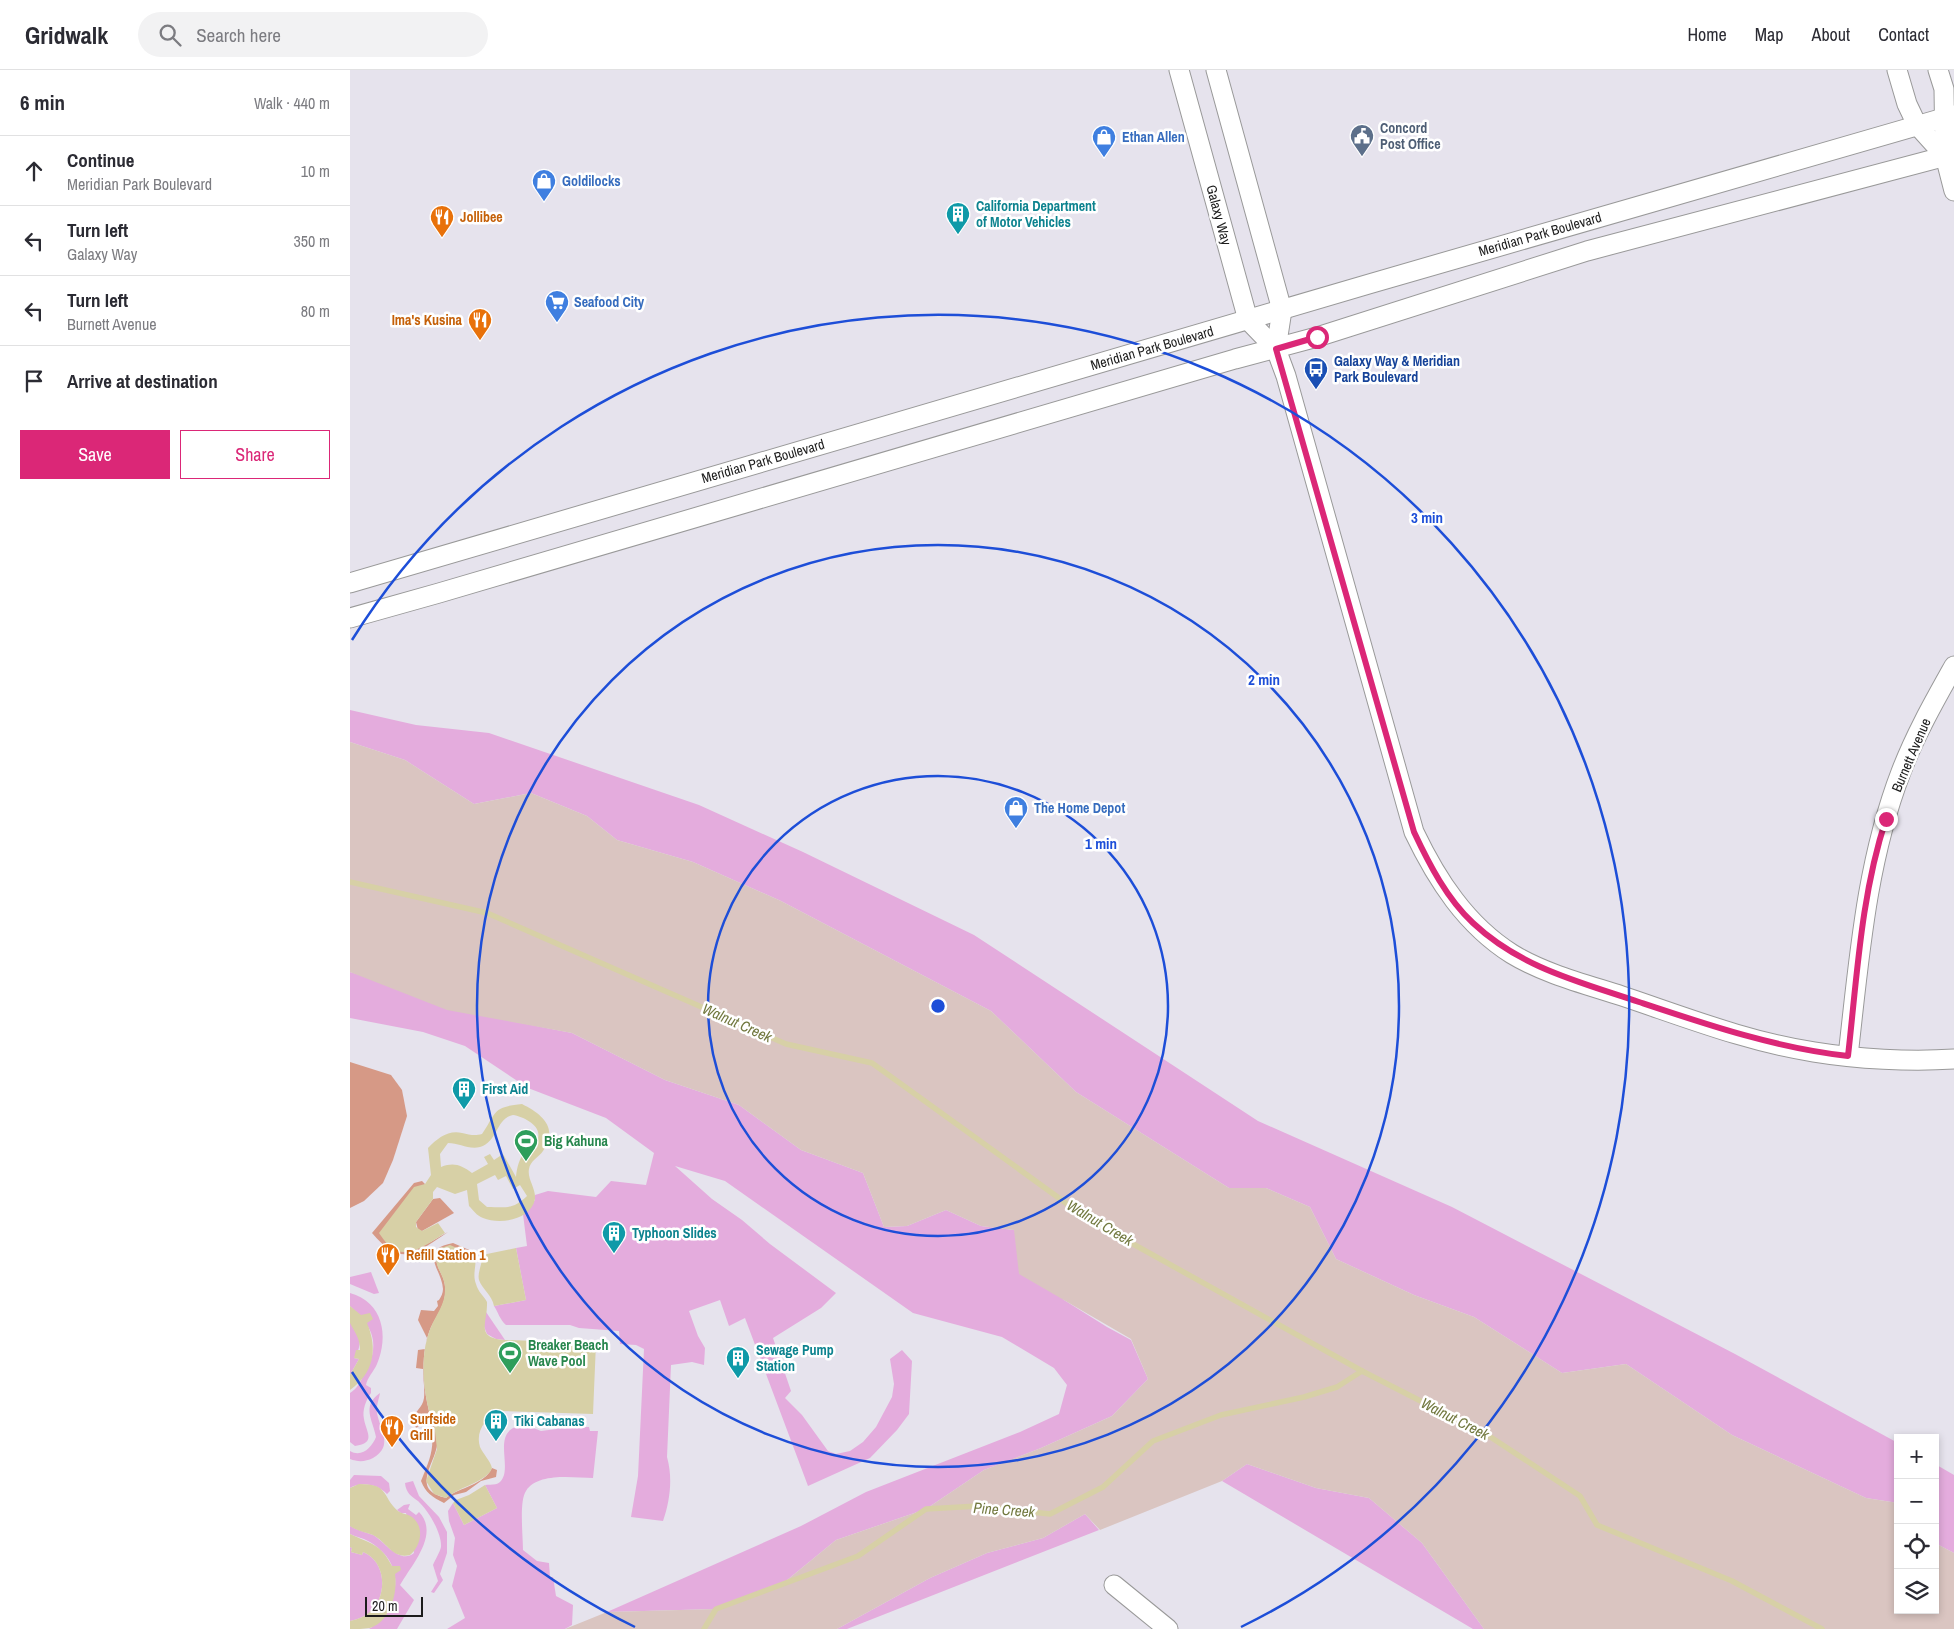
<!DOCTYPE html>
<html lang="en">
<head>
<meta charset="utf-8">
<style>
	:root { --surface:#fff; --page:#f2f2f3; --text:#2b2b33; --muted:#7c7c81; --line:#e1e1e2; --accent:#db2777 }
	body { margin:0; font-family:"Archivo Narrow",sans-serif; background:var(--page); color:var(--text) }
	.controls { position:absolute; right:15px; bottom:15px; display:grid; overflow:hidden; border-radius:0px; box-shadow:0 2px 8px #0003 }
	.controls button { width:45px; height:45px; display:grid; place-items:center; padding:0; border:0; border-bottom:1px solid var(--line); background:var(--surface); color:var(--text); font:25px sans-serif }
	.scale { position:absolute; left:15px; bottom:12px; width:58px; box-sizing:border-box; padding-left:5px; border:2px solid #1c1c1c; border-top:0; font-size:14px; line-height:18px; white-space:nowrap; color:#1c1c1c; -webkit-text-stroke:4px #fff; paint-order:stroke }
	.stop { position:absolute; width:15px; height:15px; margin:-11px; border:4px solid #db2777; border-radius:50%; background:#fff }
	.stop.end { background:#db2777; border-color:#fff; box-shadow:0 1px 5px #0008 }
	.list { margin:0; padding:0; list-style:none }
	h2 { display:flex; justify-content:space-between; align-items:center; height:65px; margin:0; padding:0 20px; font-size:21px }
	h2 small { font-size:16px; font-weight:400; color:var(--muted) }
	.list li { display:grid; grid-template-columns:32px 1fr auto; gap:15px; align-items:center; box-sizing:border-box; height:70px; padding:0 20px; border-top:1px solid var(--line) }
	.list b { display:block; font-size:19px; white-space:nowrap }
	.list p { margin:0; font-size:16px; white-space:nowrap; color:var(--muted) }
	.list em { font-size:16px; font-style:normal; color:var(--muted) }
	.actions { display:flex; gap:10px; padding:15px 20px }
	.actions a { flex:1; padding:11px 0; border:1px solid var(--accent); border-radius:0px; text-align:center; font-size:18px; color:var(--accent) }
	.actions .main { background:var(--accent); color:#fff }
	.icon { flex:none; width:28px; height:28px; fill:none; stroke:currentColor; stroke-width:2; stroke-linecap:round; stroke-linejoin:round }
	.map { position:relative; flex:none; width:1604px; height:1559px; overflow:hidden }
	header { display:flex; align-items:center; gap:30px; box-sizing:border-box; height:70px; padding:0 25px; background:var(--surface); border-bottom:1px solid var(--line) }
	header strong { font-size:24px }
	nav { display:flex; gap:28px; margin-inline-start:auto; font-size:18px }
	.search { width:350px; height:45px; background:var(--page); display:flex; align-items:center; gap:12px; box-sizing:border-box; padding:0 18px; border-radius:28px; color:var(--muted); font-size:19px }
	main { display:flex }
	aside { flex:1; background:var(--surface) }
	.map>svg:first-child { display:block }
	.grass { fill:#e4acdd }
	.wetland { fill:#dac5c1 }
	.pitch { fill:#d69986 }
	.water { fill:#d7d0a6; fill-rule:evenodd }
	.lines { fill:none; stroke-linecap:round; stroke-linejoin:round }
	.stream { stroke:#d7d0a6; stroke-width:5.5 }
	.minor-casing { stroke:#999; stroke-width:21 }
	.minor { stroke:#fff; stroke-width:19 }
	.route { stroke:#db2777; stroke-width:6 }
	.ring { fill:none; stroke:#1d4ed8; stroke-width:2.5 }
	.labels { text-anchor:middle; stroke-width:5; stroke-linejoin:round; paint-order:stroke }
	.service-label { font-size:14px; font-weight:bold; fill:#4e5e75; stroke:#fff; text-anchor:start }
	.shop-label { font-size:14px; font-weight:bold; fill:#366cbe; stroke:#fff; text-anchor:start }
	.culture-label { font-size:14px; font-weight:bold; fill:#0d838f; stroke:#fff; text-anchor:start }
	.street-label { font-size:14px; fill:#1c1c1c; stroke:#fff }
	.food-label { font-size:14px; font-weight:bold; fill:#c56008; stroke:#fff; text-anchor:start }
	.transit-label { font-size:14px; font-weight:bold; fill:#164399; stroke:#fff; text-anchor:start }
	.leisure-label { font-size:14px; font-weight:bold; fill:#27864d; stroke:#fff; text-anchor:start }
	.water-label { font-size:15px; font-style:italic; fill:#71783e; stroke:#fff }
	.centre { fill:#1d4ed8; stroke:#fff; stroke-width:2.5 }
	.ring-label { font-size:15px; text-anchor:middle; font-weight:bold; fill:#1d4ed8; stroke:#fff; stroke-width:5; stroke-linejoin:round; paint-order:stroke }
</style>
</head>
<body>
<header>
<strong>Gridwalk</strong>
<div class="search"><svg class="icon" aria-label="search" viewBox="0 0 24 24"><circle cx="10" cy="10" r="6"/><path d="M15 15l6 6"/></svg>Search here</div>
<nav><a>Home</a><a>Map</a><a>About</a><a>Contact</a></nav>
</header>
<main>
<aside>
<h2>6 min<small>Walk · 440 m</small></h2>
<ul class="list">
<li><svg class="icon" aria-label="ahead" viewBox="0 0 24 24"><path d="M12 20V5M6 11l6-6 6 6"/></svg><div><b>Continue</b><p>Meridian Park Boulevard</p></div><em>10 m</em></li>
<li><svg class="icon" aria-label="left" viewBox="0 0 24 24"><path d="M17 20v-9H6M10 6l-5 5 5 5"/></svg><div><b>Turn left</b><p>Galaxy Way</p></div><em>350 m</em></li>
<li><svg class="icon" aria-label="left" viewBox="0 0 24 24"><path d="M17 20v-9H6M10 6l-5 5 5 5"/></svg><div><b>Turn left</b><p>Burnett Avenue</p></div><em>80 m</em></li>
<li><svg class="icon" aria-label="arrive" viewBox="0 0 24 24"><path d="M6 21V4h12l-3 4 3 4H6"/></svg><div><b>Arrive at destination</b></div></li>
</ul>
<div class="actions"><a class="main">Save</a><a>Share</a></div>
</aside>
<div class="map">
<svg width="1604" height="1559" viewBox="0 0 1604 1559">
	<rect width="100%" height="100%" fill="#e6e3ed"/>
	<g class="grass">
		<polygon points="0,640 66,655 139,663 349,735 453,782 624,865 908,1051 1102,1137 1385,1284 1548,1373 1548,1433 1516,1428 1382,1365 1276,1294 1212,1303 1124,1247 1064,1225 986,1189 960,1137 916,1118 879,1118 726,1022 641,941 431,831 343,792 267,770 237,746 181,723 124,734 55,690 0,672"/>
		<path d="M0 902 161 951 222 963 315 1010 389 1035 451 1080 513 1103 534 1157 557 1156 596 1140 631 1156 664 1160 714 1230 757 1257 781 1270 798 1309 762 1346 691 1378 634 1400 576 1439 486 1470 431 1515 366 1539 257 1542 451 1456 516 1422 670 1362 709 1344 717 1315 704 1298 652 1267 563 1243 375 1111 325 1096 362 1129 392 1150 420 1174 486 1223 471 1238 423 1268 441 1321 435 1328 452 1345 478 1381 486 1384 500 1381 513 1372 526 1357 542 1327 544 1314 540 1289 552 1280 562 1291 559 1344 547 1360 520 1388 458 1416 395 1248 379 1256 370 1230 339 1241 348 1266 355 1278 354 1295 342 1292 321 1295 317 1387C323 1408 320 1431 313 1451L281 1447 288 1406 294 1279 286 1275 270 1274 269 1261 229 1258 220 1255H156C150 1250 148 1242 144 1236L176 1230 166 1178 177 1176 173 1144 185 1130V1125L198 1121 246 1127 261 1111 296 1115 304 1083 256 1048 178 1018 115 976 73 962 0 948Z"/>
		<polygon points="21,1202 29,1223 24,1224 0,1214 0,1207"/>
		<path d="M0 1223C33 1232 39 1266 27 1294 24 1301 17 1308 16 1315L21 1318V1323C16 1330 12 1340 14 1349 16 1362 27 1373 5 1376L0 1372V1323C7 1319 10 1312 14 1305 31 1275 24 1257 0 1236Z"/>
		<polygon points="136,1242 155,1270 146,1269 137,1264 133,1254"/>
		<path d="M0 1252C11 1263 13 1276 4 1288L9 1289 0 1305Z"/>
		<path d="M30 1323C29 1329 26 1336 27 1343 30 1360 44 1376 23 1388 15 1392 8 1392 0 1389V1381C12 1388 22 1377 26 1367 23 1350 11 1336 30 1323Z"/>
		<path d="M176 1355 191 1361 222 1357H239L240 1361H248L243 1408C224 1408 188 1402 176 1421 169 1431 173 1466 173 1480L187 1491 199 1493 200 1507H203L206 1526 223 1535 222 1555 215 1559H97L115 1548 102 1516 107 1496 103 1485 105 1468 99 1451 98 1441 103 1433 114 1455 147 1438 135 1415C140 1414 146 1416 150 1412 165 1398 137 1357 176 1355Z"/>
		<polygon points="897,1394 966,1418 1019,1428 1072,1473 1134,1559 1123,1559 872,1411"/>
		<polygon points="1585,1394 1604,1405 1604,1483 1585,1473"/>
		<path d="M4 1405 31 1406 39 1413 40 1421 37 1424C28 1414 11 1411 0 1418V1410Z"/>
		<path d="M63 1411 69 1426 89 1447 97 1462V1483L90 1504 93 1510 84 1523 81 1522 88 1511 83 1495C85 1490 90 1482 91 1477 92 1463 78 1440 68 1431 61 1426 56 1423 55 1413Z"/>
		<path d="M60 1434 58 1439 66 1445 69 1442C90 1464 62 1494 50 1515L64 1530 47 1559H19C27 1555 31 1546 36 1539 54 1513 45 1486 18 1471 13 1468 6 1467 0 1464V1456C7 1460 15 1462 23 1465 34 1471 50 1495 64 1483L56 1443H51L47 1440 54 1435Z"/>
		<polygon points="735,1444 749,1460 497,1559 487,1559 580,1508 637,1483 693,1468"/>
		<path d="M0 1477 2 1478 1 1482 12 1485 13 1482C36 1491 38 1525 21 1541 15 1547 8 1549 0 1551Z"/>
	</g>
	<polygon class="wetland" points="0,672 55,690 124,734 181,723 237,746 267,770 343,792 431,831 641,941 726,1022 879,1118 916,1118 960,1137 986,1189 1064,1225 1124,1247 1212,1303 1276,1294 1382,1365 1516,1428 1548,1433 1548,1540 1585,1540 1585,1473 1604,1483 1604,1559 1134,1559 1072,1473 1019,1428 966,1418 897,1394 872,1411 750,1460 735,1444 693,1468 637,1483 580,1508 487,1559 215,1559 257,1542 366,1539 431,1515 486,1470 576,1439 634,1400 691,1378 762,1346 798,1309 781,1269 669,1204 664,1160 631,1156 596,1140 557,1156 534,1157 513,1103 451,1080 389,1035 315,1010 222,963 97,940 0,902"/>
	<g class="pitch">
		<polygon points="0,992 41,1005 52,1020 57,1046 43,1090 33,1113 14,1131 0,1138"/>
		<path d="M72 1111 75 1114 41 1178C62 1187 79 1172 98 1162 66 1183 52 1199 22 1163L64 1113Z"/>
		<polygon points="90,1128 104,1143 72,1161 68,1160 66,1152 83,1129"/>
		<path d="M103 1173 124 1182 125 1186 109 1178 86 1189C88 1203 97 1207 95 1225 94 1236 86 1247 81 1257 69 1286 73 1322 82 1352L84 1353C87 1361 89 1371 86 1380 83 1393 67 1415 85 1424 88 1426 93 1427 96 1428 110 1417 134 1415 142 1398L147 1400 146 1407 131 1411 116 1422 104 1425 94 1433C82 1427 76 1423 71 1411 80 1389 85 1379 81 1355L69 1356 66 1358C59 1341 72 1342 74 1328 75 1319 73 1308 73 1299L66 1298 68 1280 75 1279 77 1268 68 1250 71 1240 84 1241 88 1236 87 1231 89 1230C91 1227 93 1223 93 1219 92 1199 67 1180 103 1173Z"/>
	</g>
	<g class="water">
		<path d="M172 1034C192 1044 209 1058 193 1081 189 1087 180 1091 179 1099 177 1109 186 1118 185 1129 181 1150 150 1155 133 1148 127 1146 123 1140 119 1136L117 1120 105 1124 87 1117 83 1122V1129L66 1152V1157L72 1161 88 1153 95 1163C80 1172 56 1192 39 1176 35 1172 32 1167 29 1163L64 1117 75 1114 81 1105 78 1078C88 1068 98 1060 112 1063 120 1065 125 1066 132 1064 147 1042 142 1037 172 1034ZM163 1045C175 1047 197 1058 185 1074 183 1077 179 1078 176 1081 169 1088 167 1097 166 1107L153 1084 144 1090 140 1084 134 1087 138 1094 122 1103C111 1095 104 1092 91 1097L90 1084 98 1073C109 1073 119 1080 130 1077 148 1072 146 1048 163 1045ZM145 1105 148 1110 156 1106 163 1119 170 1115 177 1126C163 1140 155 1137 137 1137L129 1130 127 1114Z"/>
		<path d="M100 1175 125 1186C127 1196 122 1204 126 1214 128 1222 134 1226 137 1232 138 1252 124 1268 155 1270L246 1273 243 1344 150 1341C136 1347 125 1361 130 1377 133 1384 140 1390 142 1398L140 1402C128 1415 109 1417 96 1428L84 1424 76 1411 87 1379 84 1353 82 1352C73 1322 69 1286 81 1257 86 1245 95 1234 95 1221 96 1207 87 1201 86 1189L91 1178Z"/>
		<path d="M166 1178 176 1230 144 1236C142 1225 132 1219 129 1210 127 1202 133 1194 132 1185Z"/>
		<path d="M0 1236 11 1245 20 1243 23 1249 17 1253C28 1279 24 1303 0 1320V1305L9 1289 4 1288 6 1280H10C10 1268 5 1263 0 1253 0 1249 0 1240 0 1236Z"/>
		<path d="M9 1414C40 1414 31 1426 48 1441 52 1444 58 1444 62 1447 75 1457 71 1476 60 1485 42 1489 38 1473 23 1465 15 1462 7 1461 0 1456V1418Z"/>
		<polygon points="135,1415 147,1438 114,1455 103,1433 106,1430 119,1425"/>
		<path d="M0 1464C21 1474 30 1473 42 1496H50L51 1500 45 1504C48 1523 40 1552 20 1558 14 1559 6 1559 0 1559V1551C8 1549 15 1547 21 1541 38 1525 36 1491 13 1482L12 1485 1 1482 2 1478 0 1477Z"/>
	</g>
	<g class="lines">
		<g class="stream">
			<polyline points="0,812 137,843 436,974 522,993 738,1149 1012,1301 1139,1366 1230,1426 1247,1455 1382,1511 1472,1559"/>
			<polyline points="354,1559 366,1539 508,1486 576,1439 628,1436 700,1444 753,1417 803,1371 871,1345 954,1327 987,1317 1012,1301"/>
		</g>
		<g class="minor-casing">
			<g id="minor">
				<path d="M829 0 898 250 926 279 936 306 1064 762C1087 810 1116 855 1162 884 1195 904 1235 914 1272 926 1335 947 1398 972 1464 982 1507 989 1560 992 1604 989"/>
				<polyline points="866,0 932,240 926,279"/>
				<polyline points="1547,0 1557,34 1567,55 1595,86"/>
				<polyline points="1588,0 1594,19 1595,86 1604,121"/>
				<polyline points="0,513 1019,214 1604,45"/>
				<polyline points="0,548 89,523 885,289 967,267 1237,181 1604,84"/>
				<path d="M1498 986C1509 890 1516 793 1551 702 1565 665 1585 630 1604 596"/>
				<polyline points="764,1515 818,1559"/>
			</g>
		</g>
		<use href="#minor" class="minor"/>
	</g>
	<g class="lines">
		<path class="route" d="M967 267 926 279 1064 762C1079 794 1097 829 1123 853 1171 898 1230 912 1289 932 1358 955 1426 978 1498 986 1507 907 1511 825 1536 749"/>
	</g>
	<g class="ring">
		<circle cx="588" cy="936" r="230"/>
		<circle cx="588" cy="936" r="461"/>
		<path d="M285 1557A691 691 0 0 1 2 1302M2 570A691 691 0 1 1 891 1557"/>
	</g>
	<defs>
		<g id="civic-pin" transform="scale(1.25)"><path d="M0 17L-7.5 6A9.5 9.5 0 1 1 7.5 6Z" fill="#5c6f8a" stroke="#fff"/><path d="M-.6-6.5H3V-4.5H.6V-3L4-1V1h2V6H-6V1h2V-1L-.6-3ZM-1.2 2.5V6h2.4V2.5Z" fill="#fff"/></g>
		<g id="shop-pin" transform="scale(1.25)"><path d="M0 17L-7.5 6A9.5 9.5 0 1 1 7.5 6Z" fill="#3f7fe0" stroke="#fff"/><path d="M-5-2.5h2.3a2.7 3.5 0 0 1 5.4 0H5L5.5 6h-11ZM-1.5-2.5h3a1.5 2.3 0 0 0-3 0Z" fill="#fff"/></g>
		<g id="building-pin" transform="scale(1.25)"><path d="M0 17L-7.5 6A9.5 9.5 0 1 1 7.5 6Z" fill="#0f9aa8" stroke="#fff"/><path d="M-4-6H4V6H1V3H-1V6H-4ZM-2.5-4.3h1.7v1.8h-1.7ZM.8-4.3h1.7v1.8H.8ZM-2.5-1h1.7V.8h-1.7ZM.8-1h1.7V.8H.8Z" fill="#fff"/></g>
		<g id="restaurant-pin" transform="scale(1.25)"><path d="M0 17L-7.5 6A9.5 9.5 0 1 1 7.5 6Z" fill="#e8710a" stroke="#fff"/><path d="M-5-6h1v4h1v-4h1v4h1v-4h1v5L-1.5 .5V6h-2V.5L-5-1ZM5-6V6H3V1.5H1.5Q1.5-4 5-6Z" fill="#fff"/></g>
		<g id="supermarket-pin" transform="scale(1.25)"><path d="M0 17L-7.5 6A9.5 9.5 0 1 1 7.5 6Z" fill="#3f7fe0" stroke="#fff"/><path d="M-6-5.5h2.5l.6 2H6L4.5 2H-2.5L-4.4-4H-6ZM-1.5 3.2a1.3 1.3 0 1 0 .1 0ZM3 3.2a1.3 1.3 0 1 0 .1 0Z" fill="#fff"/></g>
		<g id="bus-pin" transform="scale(1.25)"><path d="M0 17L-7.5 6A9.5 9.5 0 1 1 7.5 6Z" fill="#1a4fb4" stroke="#fff"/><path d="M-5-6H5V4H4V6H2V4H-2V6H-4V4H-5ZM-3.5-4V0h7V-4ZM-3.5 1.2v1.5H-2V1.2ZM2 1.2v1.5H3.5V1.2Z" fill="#fff"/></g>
		<g id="stadium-pin" transform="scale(1.25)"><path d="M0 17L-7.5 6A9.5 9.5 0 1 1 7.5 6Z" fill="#2e9e5b" stroke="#fff"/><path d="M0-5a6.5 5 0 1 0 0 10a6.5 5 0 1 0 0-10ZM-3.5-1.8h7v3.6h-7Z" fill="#fff"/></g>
	</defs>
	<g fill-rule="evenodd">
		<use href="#civic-pin" x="1012" y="66"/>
		<use href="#shop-pin" x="754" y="67"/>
		<use href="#shop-pin" x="194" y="111"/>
		<use href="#building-pin" x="608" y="144"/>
		<use href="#restaurant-pin" x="92" y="147"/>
		<use href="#supermarket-pin" x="207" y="232"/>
		<use href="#restaurant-pin" x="130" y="250"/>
		<use href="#bus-pin" x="966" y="299"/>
		<use href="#shop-pin" x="666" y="738"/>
		<use href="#building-pin" x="114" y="1019"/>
		<use href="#stadium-pin" x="176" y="1071"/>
		<use href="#building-pin" x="264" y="1163"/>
		<use href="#restaurant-pin" x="38" y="1185"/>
		<use href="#stadium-pin" x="160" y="1283"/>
		<use href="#building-pin" x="388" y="1288"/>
		<use href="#building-pin" x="146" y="1351"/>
		<use href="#restaurant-pin" x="42" y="1357"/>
	</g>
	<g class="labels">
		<g class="service-label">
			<text x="1030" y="63">Concord<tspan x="1030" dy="16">Post Office</tspan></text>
		</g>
		<g class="shop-label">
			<text x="772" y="72">Ethan Allen</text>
			<text x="212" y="116">Goldilocks</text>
			<text x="224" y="237">Seafood City</text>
			<text x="684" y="743">The Home Depot</text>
		</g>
		<g class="culture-label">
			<text x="626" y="141">California Department<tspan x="626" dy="16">of Motor Vehicles</tspan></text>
			<text x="132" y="1024">First Aid</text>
			<text x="282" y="1168">Typhoon Slides</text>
			<text x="406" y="1285">Sewage Pump<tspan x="406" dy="16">Station</tspan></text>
			<text x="164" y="1356">Tiki Cabanas</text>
		</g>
		<g class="street-label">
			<text transform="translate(869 145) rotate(75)" y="5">Galaxy Way</text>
			<text transform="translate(1190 164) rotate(-16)" y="5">Meridian Park Boulevard</text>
			<text transform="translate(802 278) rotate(-16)" y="5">Meridian Park Boulevard</text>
			<text transform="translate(413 391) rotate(-16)" y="5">Meridian Park Boulevard</text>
			<text transform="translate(1561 685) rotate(-67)" y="5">Burnett Avenue</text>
		</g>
		<g class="food-label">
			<text x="110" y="152">Jollibee</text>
			<text x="112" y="255" text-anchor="end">Ima's Kusina</text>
			<text x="56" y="1190">Refill Station 1</text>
			<text x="60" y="1354">Surfside<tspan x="60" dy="16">Grill</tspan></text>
		</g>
		<g class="transit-label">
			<text x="984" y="296">Galaxy Way &amp; Meridian<tspan x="984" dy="16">Park Boulevard</tspan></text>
		</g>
		<g class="leisure-label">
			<text x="194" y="1076">Big Kahuna</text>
			<text x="178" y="1280">Breaker Beach<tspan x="178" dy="16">Wave Pool</tspan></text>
		</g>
		<g class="water-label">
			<text transform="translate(387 953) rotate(24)" y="5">Walnut Creek</text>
			<text transform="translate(750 1153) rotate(31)" y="5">Walnut Creek</text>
			<text transform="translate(1105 1349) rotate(27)" y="5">Walnut Creek</text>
			<text transform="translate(654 1440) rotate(4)" y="5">Pine Creek</text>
		</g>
	</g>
	<circle cx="588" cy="936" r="8" class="centre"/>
	<g class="ring-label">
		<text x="1077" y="453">3 min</text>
		<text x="914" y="615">2 min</text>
		<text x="751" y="779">1 min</text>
	</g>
</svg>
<div class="controls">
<button>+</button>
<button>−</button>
<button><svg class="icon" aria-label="locate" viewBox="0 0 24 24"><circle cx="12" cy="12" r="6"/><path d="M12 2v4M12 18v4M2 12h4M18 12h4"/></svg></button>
<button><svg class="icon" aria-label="layers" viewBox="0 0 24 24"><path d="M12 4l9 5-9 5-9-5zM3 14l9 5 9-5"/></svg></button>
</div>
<div class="scale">20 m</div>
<div class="stop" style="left:967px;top:267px"></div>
<div class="stop end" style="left:1536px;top:749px"></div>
</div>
</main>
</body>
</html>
